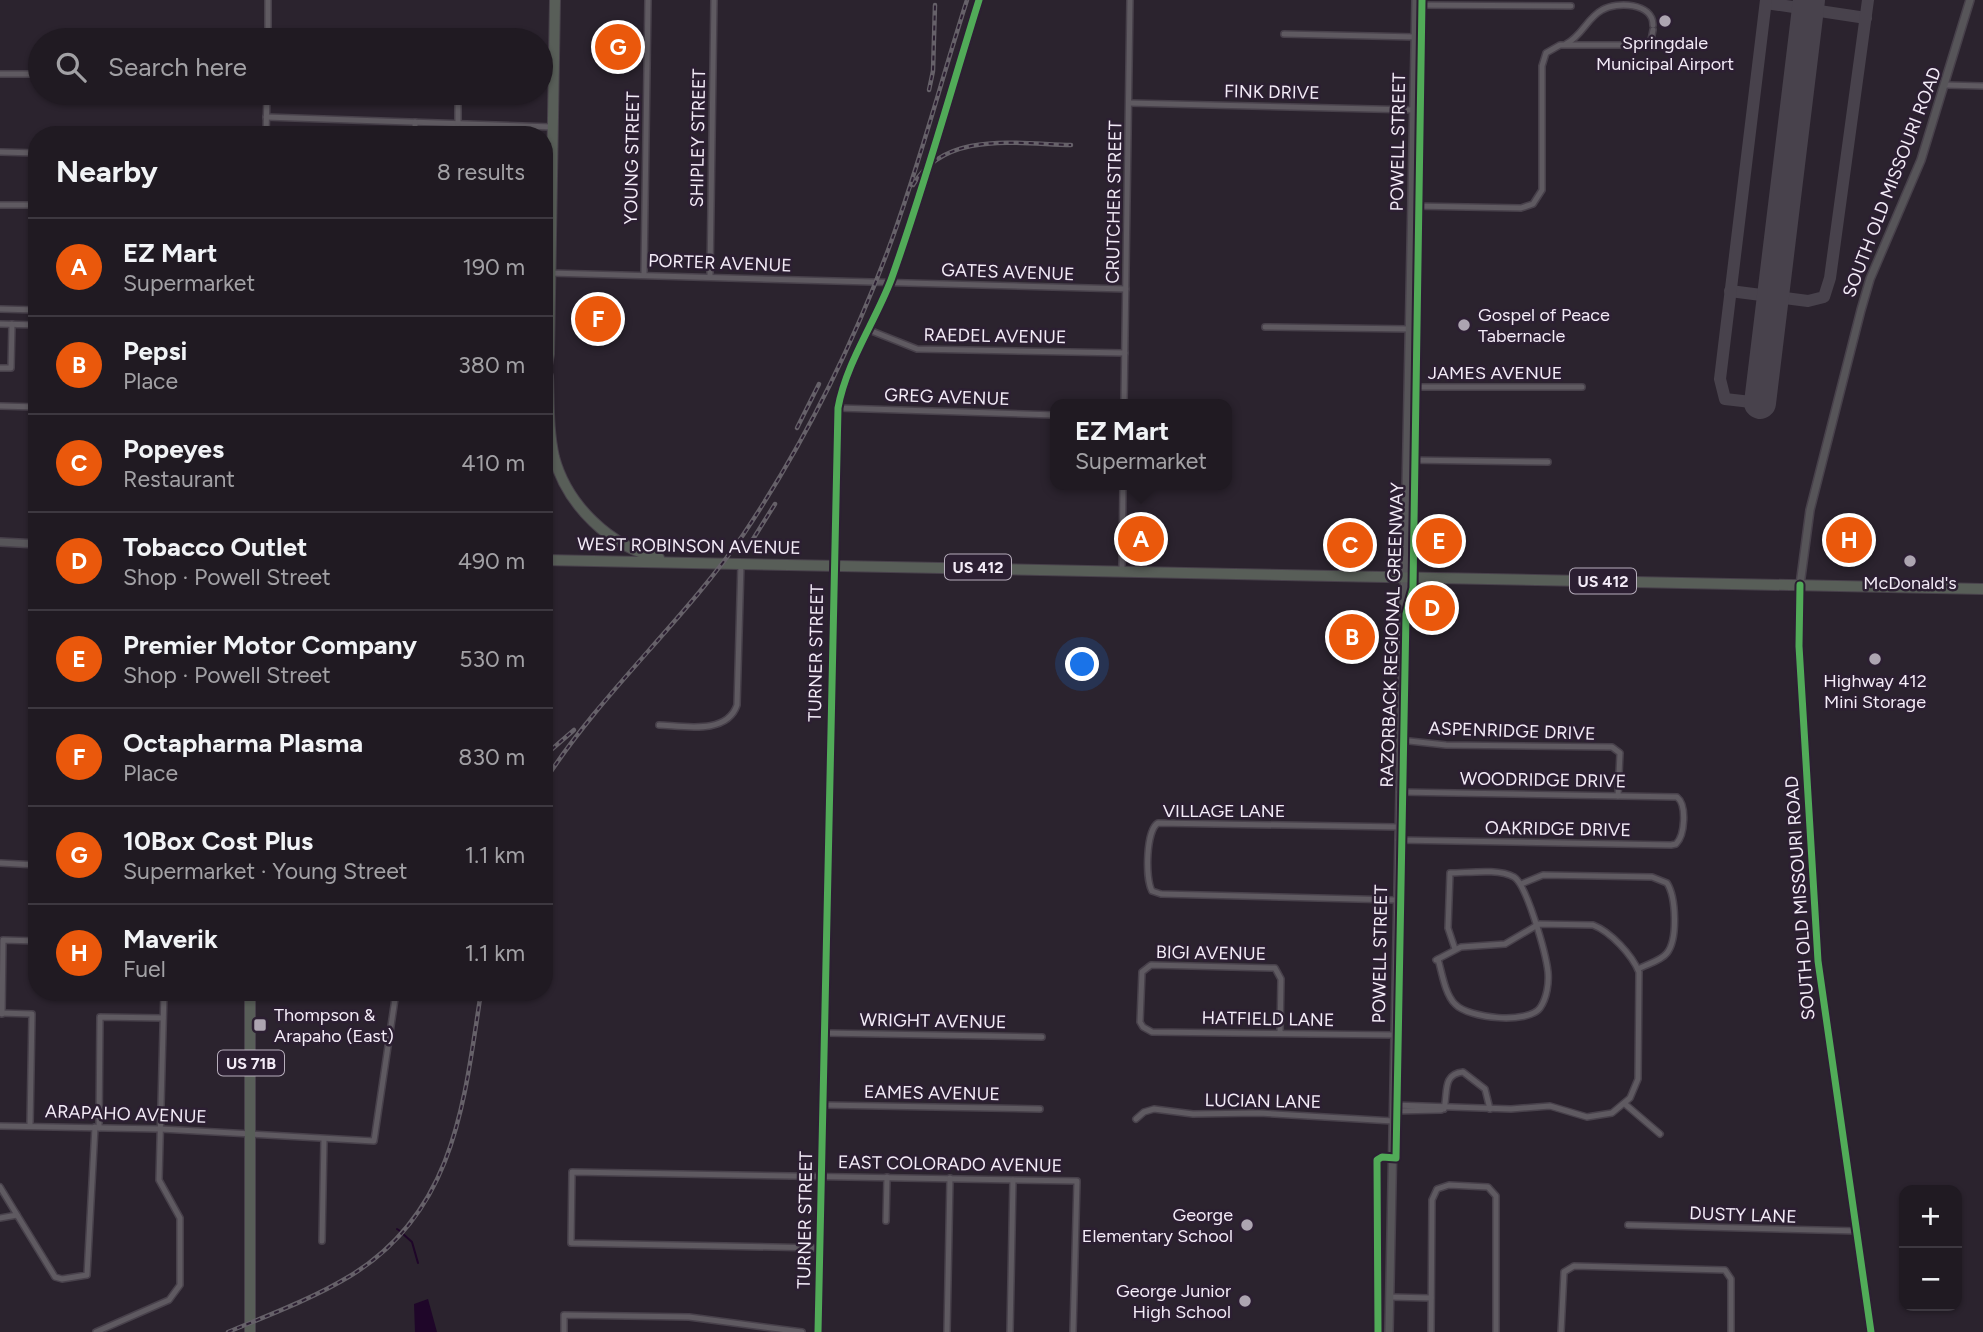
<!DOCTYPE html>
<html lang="en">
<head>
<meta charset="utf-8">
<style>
	:root { --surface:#201a22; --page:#28232a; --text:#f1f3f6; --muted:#a2a1a5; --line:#3d3840; --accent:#ea580c }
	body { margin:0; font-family:Figtree,sans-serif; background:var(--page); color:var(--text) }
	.controls { position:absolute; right:21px; bottom:21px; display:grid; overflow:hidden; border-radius:14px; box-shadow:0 2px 5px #0004 }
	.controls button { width:63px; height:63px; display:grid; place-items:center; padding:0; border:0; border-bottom:2px solid var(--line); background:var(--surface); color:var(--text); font:35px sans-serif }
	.you { position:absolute; left:1083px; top:665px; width:24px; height:24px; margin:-18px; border:5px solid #fff; border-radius:50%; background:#1a73e8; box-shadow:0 0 0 10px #1a73e833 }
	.badge { display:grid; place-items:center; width:46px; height:46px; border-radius:50%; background:var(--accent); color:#fff; font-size:23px; font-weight:700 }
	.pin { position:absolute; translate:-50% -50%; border:4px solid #fff; box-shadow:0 2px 7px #0006 }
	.popup { position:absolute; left:1050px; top:399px; width:182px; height:91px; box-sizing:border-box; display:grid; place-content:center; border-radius:14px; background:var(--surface); filter:drop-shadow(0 2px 5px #0005); font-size:23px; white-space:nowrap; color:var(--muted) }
	.popup b { font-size:26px; color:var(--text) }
	.popup::after { content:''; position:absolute; left:50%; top:100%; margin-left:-14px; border:14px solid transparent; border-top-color:var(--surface) }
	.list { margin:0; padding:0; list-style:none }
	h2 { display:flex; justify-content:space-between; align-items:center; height:91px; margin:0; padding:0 28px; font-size:30px }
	h2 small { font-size:23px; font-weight:400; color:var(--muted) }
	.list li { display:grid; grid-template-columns:46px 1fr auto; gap:21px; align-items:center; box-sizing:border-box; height:98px; padding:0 28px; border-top:2px solid var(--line) }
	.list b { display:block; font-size:26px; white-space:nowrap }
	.list p { margin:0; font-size:23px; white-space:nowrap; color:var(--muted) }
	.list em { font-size:23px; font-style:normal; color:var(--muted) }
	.icon { flex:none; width:38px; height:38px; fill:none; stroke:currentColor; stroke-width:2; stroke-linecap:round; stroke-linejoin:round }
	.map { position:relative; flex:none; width:1983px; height:1332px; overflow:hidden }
	.search { position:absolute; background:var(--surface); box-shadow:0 2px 5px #0004; left:28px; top:28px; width:525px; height:77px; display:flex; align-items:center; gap:18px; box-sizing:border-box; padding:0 24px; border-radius:38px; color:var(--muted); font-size:26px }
	.panel { position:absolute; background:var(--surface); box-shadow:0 2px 5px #0004; left:28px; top:126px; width:525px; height:875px; border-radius:28px }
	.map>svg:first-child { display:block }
	.water { fill:#1f0629 }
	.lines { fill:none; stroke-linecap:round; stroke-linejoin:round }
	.stream { stroke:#1f0629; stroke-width:2 }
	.taxiway { stroke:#48424c; stroke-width:12 }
	.runway { stroke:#48424c; stroke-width:32 }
	.street-casing { stroke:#48414b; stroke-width:8 }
	.secondary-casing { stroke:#48414b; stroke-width:10 }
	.primary-casing { stroke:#48414b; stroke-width:10 }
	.highway-casing { stroke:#48414b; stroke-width:12 }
	.street { stroke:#5f5a61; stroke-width:5 }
	.secondary { stroke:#575559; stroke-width:7 }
	.primary { stroke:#585958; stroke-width:8 }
	.highway { stroke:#585e58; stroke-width:10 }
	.rail-casing { stroke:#666169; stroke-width:4.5 }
	.rail { stroke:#2c1f32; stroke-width:2; stroke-dasharray:5; stroke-linecap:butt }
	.cycleway-casing { stroke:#2c1f32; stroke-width:11 }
	.cycleway { stroke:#51ab58; stroke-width:7 }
	.poi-dot { fill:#ada5b1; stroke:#2c1f32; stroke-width:2.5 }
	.labels { text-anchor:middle; stroke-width:5; stroke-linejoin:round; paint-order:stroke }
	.shield { fill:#2c1f32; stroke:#b7aebc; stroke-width:2 }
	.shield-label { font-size:16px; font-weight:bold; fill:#f3ebf7 }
	.poi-label { font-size:18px; fill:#f3ebf7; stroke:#2c1f32 }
	.street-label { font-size:18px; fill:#f3ebf7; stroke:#2c1f32 }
</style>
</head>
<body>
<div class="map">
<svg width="1983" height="1332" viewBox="0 0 1983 1332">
	<rect width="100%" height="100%" fill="#2b232e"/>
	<polygon class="water" points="428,1299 437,1332 415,1332 414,1304"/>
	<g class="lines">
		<g class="stream">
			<polyline points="397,1229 400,1231"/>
			<polyline points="403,1234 412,1242 418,1263"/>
		</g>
		<g class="taxiway">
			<polyline points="1766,3 1866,18"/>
			<polyline points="1730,291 1808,301 1824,297 1830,278 1868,0"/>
			<polyline points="1760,403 1725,399 1720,379 1766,0"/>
		</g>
		<polyline class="runway" points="1760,403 1809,0"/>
		<g class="street-casing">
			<g id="street">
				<polyline points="1416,5 1571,6"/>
				<polyline points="1284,34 1416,37"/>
				<polyline points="268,40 268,0"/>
				<path d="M1566 44C1582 36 1587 18 1602 10 1617 1 1653 3 1653 25"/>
				<polyline points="0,74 40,74"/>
				<polyline points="1946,85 1983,86"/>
				<polyline points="1129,103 1415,110"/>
				<polyline points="266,117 552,127"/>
				<polyline points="458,124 458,93"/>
				<polyline points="266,135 267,93"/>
				<polyline points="415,135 415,122"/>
				<polyline points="0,152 37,153"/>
				<polyline points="0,205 37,205"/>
				<polyline points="1413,206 1521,208 1533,204 1542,190 1542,66 1546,53 1560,45 1643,45 1651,40 1653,30"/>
				<polyline points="550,273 1126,289"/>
				<polyline points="644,275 648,0"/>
				<polyline points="710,276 714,0"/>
				<polyline points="0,309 37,310"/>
				<polyline points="0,324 37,325"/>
				<polyline points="1265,327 1410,329"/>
				<polyline points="869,330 917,349 1125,353"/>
				<polyline points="0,368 11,368 12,324"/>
				<polyline points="1409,387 1582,387"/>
				<polyline points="1124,404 1130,0"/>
				<polyline points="0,406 37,407"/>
				<polyline points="838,408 1055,415"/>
				<polyline points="1408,460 1548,462"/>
				<polyline points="1122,570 1123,485"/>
				<path d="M659 725C684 726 727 735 737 705L741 563"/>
				<polyline points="1400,740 1446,745 1612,747 1620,753 1618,796"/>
				<path d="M1398 840 1671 845 1676 844C1685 835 1687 805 1677 797L1399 792"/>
				<polyline points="0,863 37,865"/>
				<path d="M1521 884 1543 875 1652 877 1667 883C1676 897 1678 939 1667 953 1661 961 1647 964 1638 969"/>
				<path d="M1396 900 1161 894 1152 891C1145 878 1146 830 1158 823L1398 827"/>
				<path d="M1438 959C1442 973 1445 994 1455 1004 1469 1019 1528 1024 1540 1008 1547 998 1549 983 1548 972 1546 954 1527 885 1514 877 1498 868 1468 873 1450 873L1448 928 1455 949"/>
				<polyline points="0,1013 32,1014 30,1125"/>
				<polyline points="2,1014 3,940 37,941"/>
				<polyline points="824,1033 1042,1037"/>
				<polyline points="1280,1033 1281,979 1275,968 1151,965 1142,972 1140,1022 1143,1027 1152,1032 1394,1035"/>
				<polyline points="1625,1104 1660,1134"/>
				<polyline points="823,1105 1040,1109"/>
				<path d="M1393 1105 1511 1109 1550 1106 1587 1117 1612 1113 1630 1098 1638 1079 1639 972C1632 955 1611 932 1593 925L1539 924 1505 944 1461 947 1436 960"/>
				<path d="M1444 1109C1448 1093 1442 1074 1463 1072L1485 1089 1490 1109"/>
				<polyline points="1393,1111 1441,1110"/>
				<polyline points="1136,1119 1144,1112 1154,1109 1193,1114 1259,1113 1393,1121"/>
				<polyline points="0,1126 161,1129 374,1141 396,992"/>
				<polyline points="99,1128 100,1017 163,1018"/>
				<polyline points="0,1187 55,1277 62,1279 87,1275 95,1127"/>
				<polyline points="0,1218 17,1215"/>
				<polyline points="886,1221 887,1177"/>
				<polyline points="1628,1225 1858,1231"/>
				<polyline points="322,1241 324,1139"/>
				<polyline points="820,1248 571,1243 572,1172 1077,1181 1073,1332"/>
				<polyline points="1390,1297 1431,1298"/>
				<polyline points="96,1332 169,1300 180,1285 180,1218 159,1180 164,992"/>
				<polyline points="564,1332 564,1315 689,1317 802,1332"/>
				<polyline points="947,1332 950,1178"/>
				<polyline points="1010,1332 1013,1180"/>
				<polyline points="1431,1332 1432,1200 1437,1189 1449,1185 1488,1187 1496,1196 1496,1332"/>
				<polyline points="1561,1332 1564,1272 1574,1266 1725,1270 1731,1279 1731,1332"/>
			</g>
		</g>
		<g class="secondary-casing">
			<g id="secondary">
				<polyline points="0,542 37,544"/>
				<polyline points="1800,585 1810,510 1861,310 1870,279 1921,160 1970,0"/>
				<path d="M818 1332 838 408C846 363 875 322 891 280 924 188 950 93 979 0"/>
				<polyline points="1389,1332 1416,0"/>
			</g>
		</g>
		<g class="primary-casing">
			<polyline id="primary" points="1800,585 1799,646 1818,961 1871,1332"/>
		</g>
		<g class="highway-casing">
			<g id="highway">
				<path d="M548 376C549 403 548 431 554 457 567 505 610 547 659 558"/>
				<polyline points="544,382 549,354 555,0"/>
				<polyline points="544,560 1983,589"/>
				<polyline points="250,1332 250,992"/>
			</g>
		</g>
		<use href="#street" class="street"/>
		<use href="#secondary" class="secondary"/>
		<use href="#primary" class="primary"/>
		<use href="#highway" class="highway"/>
		<g class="rail-casing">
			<g id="rail">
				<polyline points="929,90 933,71 935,5"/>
				<path d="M913 185C945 130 1017 144 1071 145"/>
				<polyline points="797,428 819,384"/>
				<polyline points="750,544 775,504"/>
				<polyline points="544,756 574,730"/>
				<path d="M544 782C601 693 683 622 743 535 802 447 850 351 887 253 918 170 940 84 967 0"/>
				<path d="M228 1332C269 1315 312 1299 350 1276 455 1212 464 1103 481 992"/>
			</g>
		</g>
		<use href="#rail" class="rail"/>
		<g class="cycleway-casing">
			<g id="cycleway">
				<polyline points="1800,585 1799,646 1818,961 1871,1332"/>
				<path d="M818 1332 838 408C846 363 875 322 891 280 924 188 950 93 979 0"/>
				<polyline points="1378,1332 1377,1160 1382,1157 1396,1158 1406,614 1413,588 1422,0"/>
			</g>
		</g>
		<use href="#cycleway" class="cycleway"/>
	</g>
	<g class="poi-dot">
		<circle cx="1665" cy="21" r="7"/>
		<circle cx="1464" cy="325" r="7"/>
		<circle cx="1910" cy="561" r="7"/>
		<circle cx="1875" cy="659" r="7"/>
		<rect x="253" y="1018" width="14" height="14" rx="3.5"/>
		<circle cx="1247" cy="1225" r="7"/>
		<circle cx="1245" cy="1301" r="7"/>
	</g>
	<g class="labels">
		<g class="shield">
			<rect x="945" y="554.5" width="66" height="25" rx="5"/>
			<rect x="1570" y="568.5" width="66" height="25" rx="5"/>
			<rect x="218" y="1050.5" width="66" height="25" rx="5"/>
		</g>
		<g class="shield-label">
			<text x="978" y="573">US 412</text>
			<text x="1603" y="587">US 412</text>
			<text x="251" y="1069">US 71B</text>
		</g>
		<g class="poi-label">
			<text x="1665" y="49">Springdale<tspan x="1665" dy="21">Municipal Airport</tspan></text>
			<text x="1478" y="321" text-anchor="start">Gospel of Peace<tspan x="1478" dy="21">Tabernacle</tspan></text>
			<text x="1910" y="589">McDonald's</text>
			<text x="1875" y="687">Highway 412<tspan x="1875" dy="21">Mini Storage</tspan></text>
			<text x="274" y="1021" text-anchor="start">Thompson &amp;<tspan x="274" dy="21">Arapaho (East)</tspan></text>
			<text x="1233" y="1221" text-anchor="end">George<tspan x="1233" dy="21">Elementary School</tspan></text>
			<text x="1231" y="1297" text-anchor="end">George Junior<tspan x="1231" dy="21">High School</tspan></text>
		</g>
		<g class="street-label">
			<text transform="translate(1272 92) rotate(1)" y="6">FINK DRIVE</text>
			<text transform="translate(698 138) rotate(-89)" y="6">SHIPLEY STREET</text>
			<text transform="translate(1398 142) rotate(-89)" y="6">POWELL STREET</text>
			<text transform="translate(632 158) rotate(-89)" y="6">YOUNG STREET</text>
			<text transform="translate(1892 182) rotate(-69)" y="6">SOUTH OLD MISSOURI ROAD</text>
			<text transform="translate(1114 202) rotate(-89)" y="6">CRUTCHER STREET</text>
			<text transform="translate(720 263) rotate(2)" y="6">PORTER AVENUE</text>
			<text transform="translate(1008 272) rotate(2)" y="6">GATES AVENUE</text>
			<text transform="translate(995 336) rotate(1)" y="6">RAEDEL AVENUE</text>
			<text x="1495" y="379">JAMES AVENUE</text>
			<text transform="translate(947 397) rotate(2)" y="6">GREG AVENUE</text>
			<text transform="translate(689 546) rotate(1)" y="6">WEST ROBINSON AVENUE</text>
			<text transform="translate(1392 635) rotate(-88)" y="6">RAZORBACK REGIONAL GREENWAY</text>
			<text transform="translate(816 653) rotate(-89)" y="6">TURNER STREET</text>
			<text transform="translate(1512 731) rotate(2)" y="6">ASPENRIDGE DRIVE</text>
			<text transform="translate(1543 780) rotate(1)" y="6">WOODRIDGE DRIVE</text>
			<text x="1224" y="817">VILLAGE LANE</text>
			<text transform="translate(1558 829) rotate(1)" y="6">OAKRIDGE DRIVE</text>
			<text transform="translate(1800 898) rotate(-94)" y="6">SOUTH OLD MISSOURI ROAD</text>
			<text transform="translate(1211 953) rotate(1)" y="6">BIGI AVENUE</text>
			<text transform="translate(1380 954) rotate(-89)" y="6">POWELL STREET</text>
			<text transform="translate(1268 1019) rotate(1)" y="6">HATFIELD LANE</text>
			<text transform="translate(933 1021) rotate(1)" y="6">WRIGHT AVENUE</text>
			<text transform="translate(932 1093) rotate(1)" y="6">EAMES AVENUE</text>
			<text transform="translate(1263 1101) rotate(1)" y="6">LUCIAN LANE</text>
			<text transform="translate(126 1114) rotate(2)" y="6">ARAPAHO AVENUE</text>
			<text transform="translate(950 1164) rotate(1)" y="6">EAST COLORADO AVENUE</text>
			<text transform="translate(1743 1215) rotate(2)" y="6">DUSTY LANE</text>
			<text transform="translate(805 1220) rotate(-89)" y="6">TURNER STREET</text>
		</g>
	</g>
</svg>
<div class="controls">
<button>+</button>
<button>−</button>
</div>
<div class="you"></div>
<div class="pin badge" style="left:1141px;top:539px">A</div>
<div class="popup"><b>EZ Mart</b>Supermarket</div>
<div class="pin badge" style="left:1352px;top:637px">B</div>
<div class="pin badge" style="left:1350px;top:545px">C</div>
<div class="pin badge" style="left:1432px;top:608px">D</div>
<div class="pin badge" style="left:1439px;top:541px">E</div>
<div class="pin badge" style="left:598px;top:319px">F</div>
<div class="pin badge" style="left:618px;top:47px">G</div>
<div class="pin badge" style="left:1849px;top:540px">H</div>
<div class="search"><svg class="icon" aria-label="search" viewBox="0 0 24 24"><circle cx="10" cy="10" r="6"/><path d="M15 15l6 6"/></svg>Search here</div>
<section class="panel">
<h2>Nearby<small>8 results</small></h2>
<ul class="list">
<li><span class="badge">A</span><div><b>EZ Mart</b><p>Supermarket</p></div><em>190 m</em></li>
<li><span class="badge">B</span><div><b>Pepsi</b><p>Place</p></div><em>380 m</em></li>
<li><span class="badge">C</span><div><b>Popeyes</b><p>Restaurant</p></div><em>410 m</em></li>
<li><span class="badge">D</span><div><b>Tobacco Outlet</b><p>Shop · Powell Street</p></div><em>490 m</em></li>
<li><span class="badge">E</span><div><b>Premier Motor Company</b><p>Shop · Powell Street</p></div><em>530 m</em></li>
<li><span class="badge">F</span><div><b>Octapharma Plasma</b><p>Place</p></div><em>830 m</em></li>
<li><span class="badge">G</span><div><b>10Box Cost Plus</b><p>Supermarket · Young Street</p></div><em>1.1 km</em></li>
<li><span class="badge">H</span><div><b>Maverik</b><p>Fuel</p></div><em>1.1 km</em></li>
</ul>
</section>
</div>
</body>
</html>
